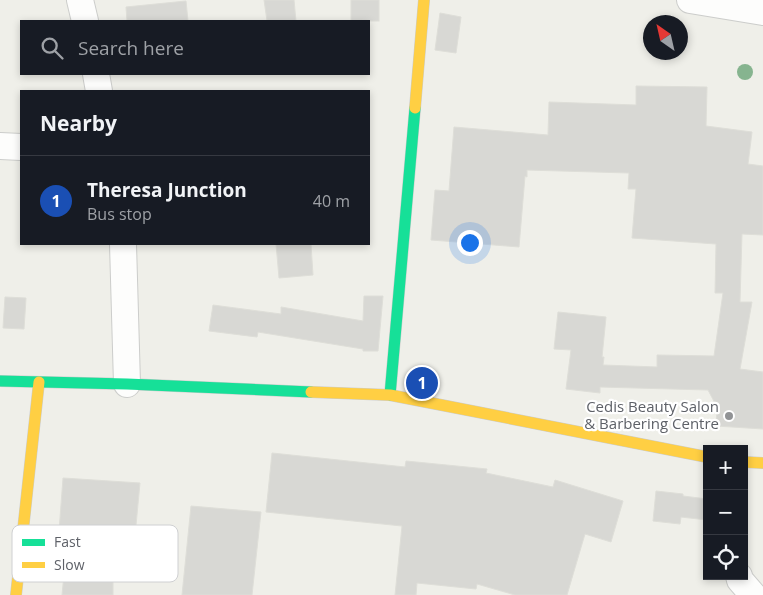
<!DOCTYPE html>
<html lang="en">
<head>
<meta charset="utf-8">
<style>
	:root { --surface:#171b24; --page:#20242c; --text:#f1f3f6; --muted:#9ea1a6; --line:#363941; --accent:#919395 }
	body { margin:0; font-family:"Open Sans",sans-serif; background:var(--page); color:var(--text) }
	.controls { position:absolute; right:15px; bottom:15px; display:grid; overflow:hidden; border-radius:0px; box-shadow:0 2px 8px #0003 }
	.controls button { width:45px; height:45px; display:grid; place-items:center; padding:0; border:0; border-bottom:1px solid var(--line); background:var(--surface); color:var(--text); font:25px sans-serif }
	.compass { position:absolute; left:643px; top:15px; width:45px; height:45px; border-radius:50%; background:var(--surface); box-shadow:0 2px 8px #0003; rotate:326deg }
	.you { position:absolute; left:469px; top:242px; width:18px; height:18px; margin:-12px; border:4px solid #fff; border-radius:50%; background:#1a73e8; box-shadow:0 0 0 8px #1a73e833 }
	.badge { display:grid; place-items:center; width:32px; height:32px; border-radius:50%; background:var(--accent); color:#fff; font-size:16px; font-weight:700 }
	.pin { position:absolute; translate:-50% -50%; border:2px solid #fff; box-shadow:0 1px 5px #0006 }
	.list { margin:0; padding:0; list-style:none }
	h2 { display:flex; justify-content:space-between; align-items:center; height:65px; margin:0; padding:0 20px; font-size:21px }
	h2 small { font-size:16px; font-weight:400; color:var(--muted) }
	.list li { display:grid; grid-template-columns:32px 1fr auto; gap:15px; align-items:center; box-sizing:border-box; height:90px; padding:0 20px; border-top:1px solid var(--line) }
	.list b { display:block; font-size:19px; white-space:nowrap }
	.list p { margin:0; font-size:16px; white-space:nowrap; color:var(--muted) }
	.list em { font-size:16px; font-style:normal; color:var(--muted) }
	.icon { flex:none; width:28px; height:28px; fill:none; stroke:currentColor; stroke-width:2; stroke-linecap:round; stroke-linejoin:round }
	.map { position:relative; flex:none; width:763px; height:595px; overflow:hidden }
	.search { position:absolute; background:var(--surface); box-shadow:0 2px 8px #0003; left:20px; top:20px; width:350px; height:55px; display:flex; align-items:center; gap:12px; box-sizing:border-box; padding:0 18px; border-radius:0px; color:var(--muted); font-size:19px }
	.panel { position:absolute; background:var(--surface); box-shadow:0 2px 8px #0003; left:20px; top:90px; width:350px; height:155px; border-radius:0px }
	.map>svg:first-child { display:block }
	.building { fill:#d8d8d4; stroke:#deded8 }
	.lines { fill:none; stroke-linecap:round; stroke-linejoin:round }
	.street-casing { stroke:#cccdcb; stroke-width:28 }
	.fast-casing { stroke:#cbcccb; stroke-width:12 }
	.slow-casing { stroke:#cbcccb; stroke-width:12 }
	.street { stroke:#fdfdfc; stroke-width:26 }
	.fast { stroke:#16e098; stroke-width:11 }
	.slow { stroke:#ffcf43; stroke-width:11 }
	.tree { fill:#86b48f }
	.poi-dot { fill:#919395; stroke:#fff; stroke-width:2 }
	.labels { text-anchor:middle; stroke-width:4.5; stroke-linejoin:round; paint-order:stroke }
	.poi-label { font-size:15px; fill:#5e6168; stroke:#fff; text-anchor:end }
	.key { fill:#fff; stroke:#cfd0d2; stroke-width:1 }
	.key-label { font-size:14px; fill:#5e6168 }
</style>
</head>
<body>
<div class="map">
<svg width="763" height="595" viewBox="0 0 763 595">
	<rect width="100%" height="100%" fill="#efefe9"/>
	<g class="building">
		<polygon points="264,0 294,0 296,21 267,21"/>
		<rect x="351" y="0" width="28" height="21"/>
		<polygon points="186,1 188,21 127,21 126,7"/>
		<polygon points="440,13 461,17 456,53 435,50"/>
		<polygon points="636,86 707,87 706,126 752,132 748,164 763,166 763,235 742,234 740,302 752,302 740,369 763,372 763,429 716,426 717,407 708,390 600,387 600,393 566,389 571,350 554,349 558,312 606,317 602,357 604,357 603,365 657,367 657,355 714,356 723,293 715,293 716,244 632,238 636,189 628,189 629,173 527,170 527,177 525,176 519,247 431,240 435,190 449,191 454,127 548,135 549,102 636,105"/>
		<polygon points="276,244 311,244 313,275 279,278"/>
		<polygon points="364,296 383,296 378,351 363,351 363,349 258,332 257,337 209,331 213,305 281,314 281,307 363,321"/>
		<polygon points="5,297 26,298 24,329 3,328"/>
		<polygon points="272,453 405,467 406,461 487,469 486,473 553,487 555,480 623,501 611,542 585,534 567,595 515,595 477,584 476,589 417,583 416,595 395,595 402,526 266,512"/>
		<polygon points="63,478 140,483 135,536 59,531"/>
		<polygon points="656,491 683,494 683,496 707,499 707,520 681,517 680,524 653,521"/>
		<polygon points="191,506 261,512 252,595 182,595"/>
		<polygon points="64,574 113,576 113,595 62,595"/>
	</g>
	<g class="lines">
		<g class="street-casing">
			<g id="street">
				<polyline points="80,0 85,21"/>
				<polyline points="690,0 763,12"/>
				<polyline points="96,74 99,91"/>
				<polyline points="0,146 21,147"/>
				<polyline points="123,244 127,384"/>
				<polyline points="739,576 740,580 753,595"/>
			</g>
		</g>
		<g class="fast-casing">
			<g id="fast">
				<polyline points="0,381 127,384 311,392"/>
				<polyline points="390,395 415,108"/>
			</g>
		</g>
		<g class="slow-casing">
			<g id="slow">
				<polyline points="415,108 424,0"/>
				<polyline points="311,392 390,395 707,457"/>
				<polyline points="744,462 763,463"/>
				<polyline points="16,595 39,382"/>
			</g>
		</g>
		<use href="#street" class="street"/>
		<use href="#fast" class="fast"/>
		<use href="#slow" class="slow"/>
	</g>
	<circle class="tree" cx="745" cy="72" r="8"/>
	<circle class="poi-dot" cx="729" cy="416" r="5"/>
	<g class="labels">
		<g class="poi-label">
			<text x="719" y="412">Cedis Beauty Salon<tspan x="719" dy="17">&amp; Barbering Centre</tspan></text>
		</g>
	</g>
	<rect x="12" y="525" width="166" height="57" rx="8" class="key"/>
	<rect x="22" y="539" width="23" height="7" fill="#16e098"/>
	<rect x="22" y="562" width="23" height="6" fill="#ffcf43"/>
	<g class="key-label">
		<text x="54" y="547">Fast</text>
		<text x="54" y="570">Slow</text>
	</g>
</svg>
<div class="controls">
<button>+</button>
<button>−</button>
<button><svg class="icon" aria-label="locate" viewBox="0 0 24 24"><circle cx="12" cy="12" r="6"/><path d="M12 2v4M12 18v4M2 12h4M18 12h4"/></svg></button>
</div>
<svg class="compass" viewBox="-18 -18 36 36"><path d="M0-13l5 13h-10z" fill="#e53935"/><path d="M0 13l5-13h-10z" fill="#9ea1a6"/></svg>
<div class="you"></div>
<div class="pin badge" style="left:422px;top:383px;background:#1a4fb4">1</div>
<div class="search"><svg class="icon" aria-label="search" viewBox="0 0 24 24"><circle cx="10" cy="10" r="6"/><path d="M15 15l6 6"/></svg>Search here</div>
<section class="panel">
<h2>Nearby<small></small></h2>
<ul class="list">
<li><span class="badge" style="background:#1a4fb4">1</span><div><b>Theresa Junction</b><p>Bus stop</p></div><em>40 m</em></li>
</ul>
</section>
</div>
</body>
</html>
